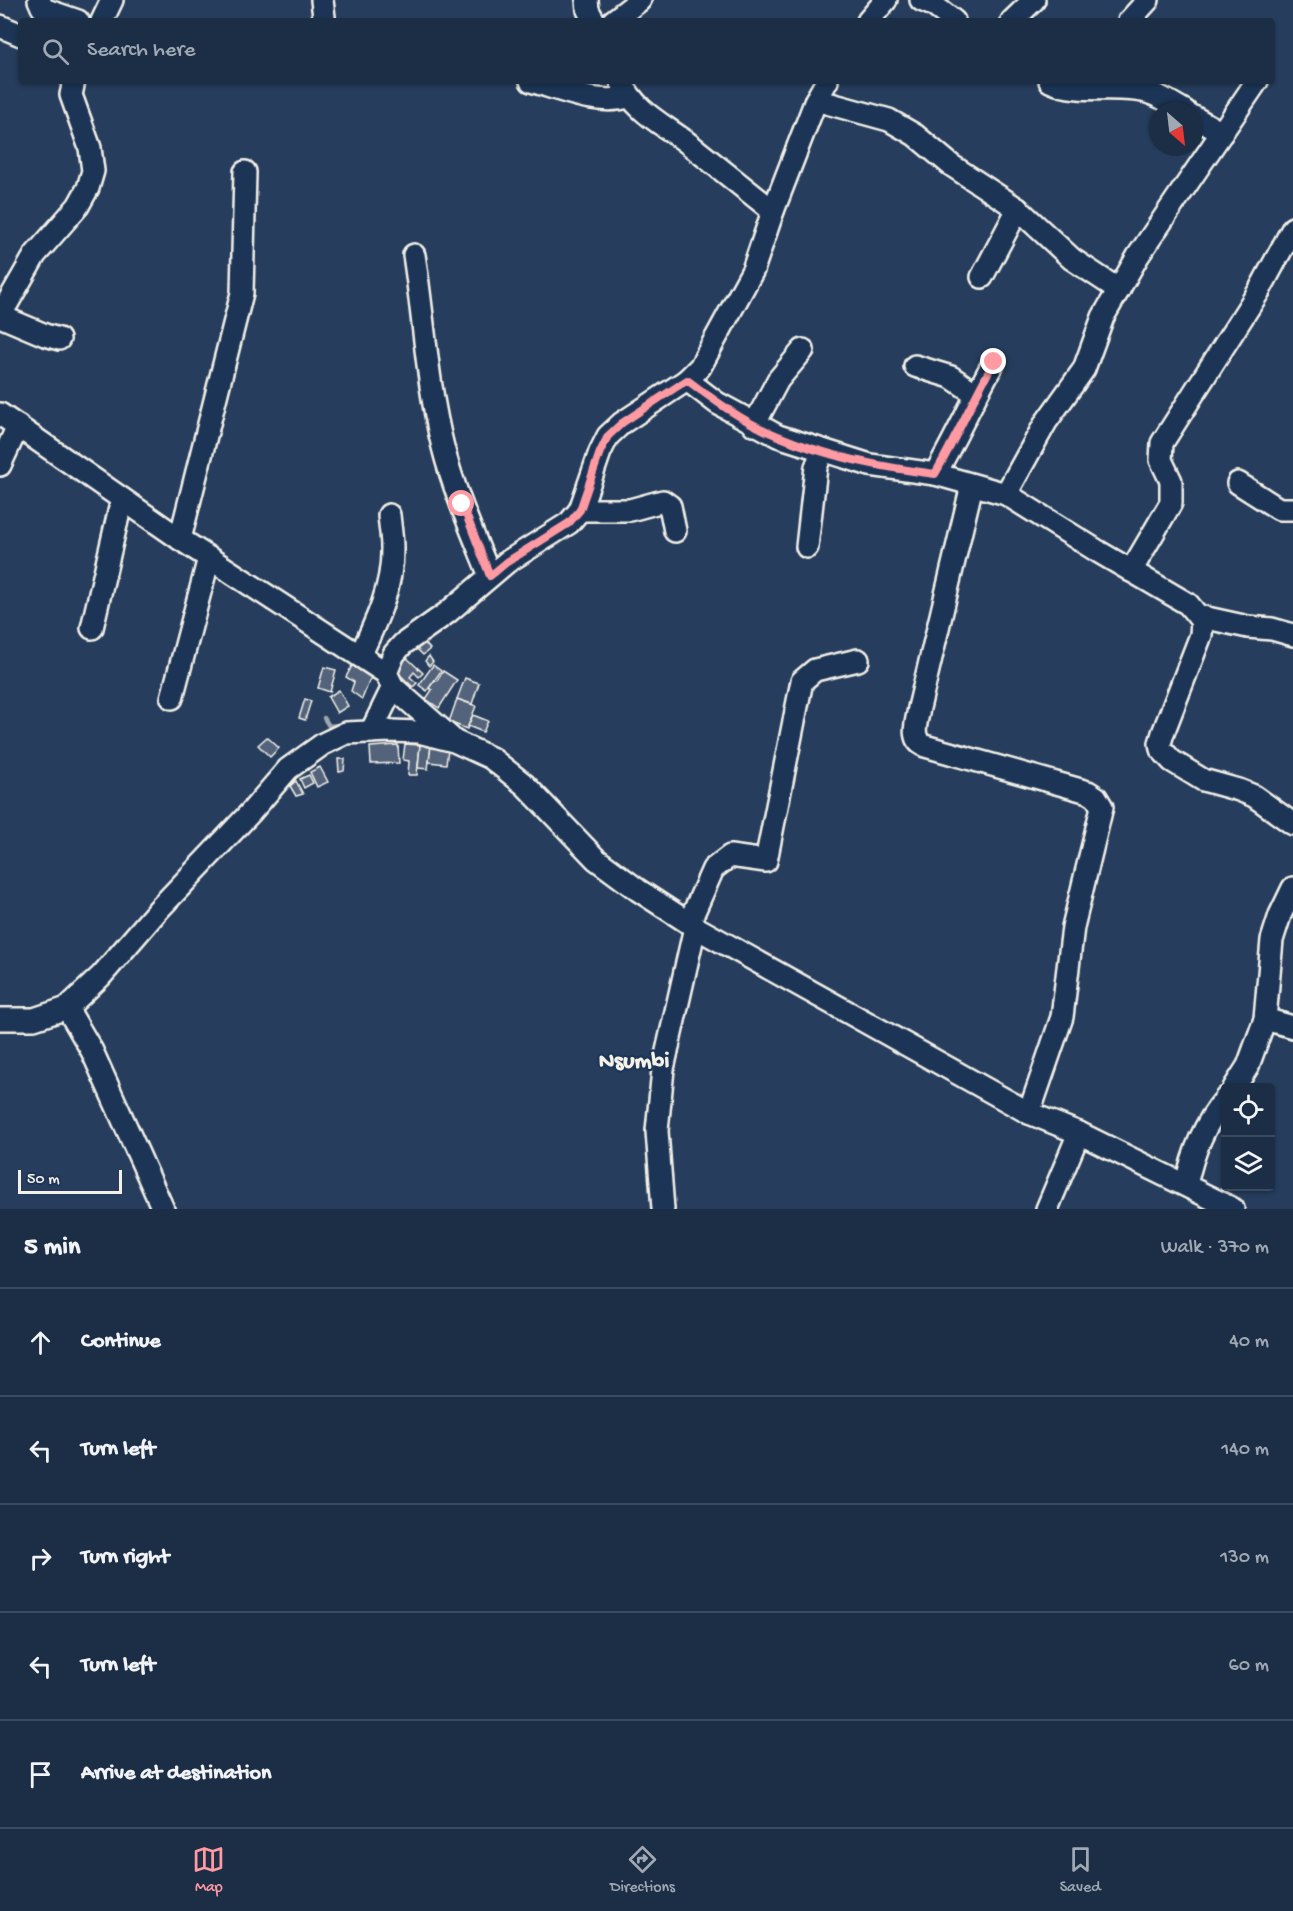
<!DOCTYPE html>
<html lang="en">
<head>
<meta charset="utf-8">
<style>
	:root { --surface:#1c2e46; --page:#293a51; --text:#f1f3f6; --muted:#a0a8b3; --line:#3a4a5f; --accent:#ff9aa2 }
	body { margin:0; font-family:"Gochi Hand",sans-serif; background:var(--page); color:var(--text) }
	.controls { position:absolute; right:18px; bottom:18px; display:grid; overflow:hidden; border-radius:6px; box-shadow:0 2px 4px #0004 }
	.controls button { width:54px; height:54px; display:grid; place-items:center; padding:0; border:0; border-bottom:2px solid var(--line); background:var(--surface); color:var(--text); font:30px sans-serif }
	.compass { position:absolute; left:1149px; top:102px; width:54px; height:54px; border-radius:50%; background:var(--surface); box-shadow:0 2px 4px #0004; rotate:152deg }
	.scale { position:absolute; left:18px; bottom:15px; width:104px; box-sizing:border-box; padding-left:6px; border:3px solid #f4f1e8; border-top:0; font-size:16px; line-height:21px; white-space:nowrap; color:#f4f1e8; -webkit-text-stroke:4px #1d3557; paint-order:stroke }
	.stop { position:absolute; width:18px; height:18px; margin:-14px; border:4px solid #ff9aa2; border-radius:50%; background:#fff }
	.stop.end { background:#ff9aa2; border-color:#fff; box-shadow:0 2px 6px #0008 }
	.list { margin:0; padding:0; list-style:none }
	h2 { display:flex; justify-content:space-between; align-items:center; height:78px; margin:0; padding:0 24px; font-size:26px }
	h2 small { font-size:20px; font-weight:400; color:var(--muted) }
	.list li { display:grid; grid-template-columns:39px 1fr auto; gap:18px; align-items:center; box-sizing:border-box; height:108px; padding:0 24px; border-top:2px solid var(--line) }
	.list b { display:block; font-size:22px; white-space:nowrap }
	.list em { font-size:20px; font-style:normal; color:var(--muted) }
	.icon { flex:none; width:33px; height:33px; fill:none; stroke:currentColor; stroke-width:2; stroke-linecap:round; stroke-linejoin:round }
	.map { position:relative; flex:none; width:1293px; height:1209px; overflow:hidden }
	.search { position:absolute; background:var(--surface); box-shadow:0 2px 4px #0004; left:18px; right:18px; top:18px; height:66px; display:flex; align-items:center; gap:15px; box-sizing:border-box; padding:0 21px; border-radius:6px; color:var(--muted); font-size:22px }
	.sheet { height:618px; background:var(--surface) }
	nav { display:flex; justify-content:space-around; align-items:center; box-sizing:border-box; height:84px; border-top:2px solid var(--line); background:var(--surface); font-size:16px; color:var(--muted) }
	nav a { display:grid; justify-items:center; gap:3px }
	nav .on { color:var(--accent) }
	.map>svg:first-child { display:block }
	.lines { fill:none; stroke-linecap:round; stroke-linejoin:round }
	.stream { stroke:#9fa7ae; stroke-width:4.5 }
	.building { fill:#52647b; stroke:#f4f1e8; stroke-width:1.5 }
	.minor-casing { stroke:#f4f1e8; stroke-width:26 }
	.minor { stroke:#1d3557; stroke-width:21 }
	.route { stroke:#ff9aa2; stroke-width:8 }
	.labels { text-anchor:middle; stroke-width:4.5; stroke-linejoin:round; paint-order:stroke }
	.quarter-label { font-size:24px; font-weight:bold; fill:#f4f1e8; stroke:#1d3557 }
</style>
</head>
<body>
<div class="map">
<svg width="1293" height="1209" viewBox="0 0 1293 1209">
	<rect width="100%" height="100%" fill="#263d5d"/>
	<filter id="ink" filterUnits="userSpaceOnUse"><feTurbulence type="fractalNoise" baseFrequency=".0167" numOctaves="2"/><feDisplacementMap in="SourceGraphic" scale="12" xChannelSelector="R" yChannelSelector="G"/><feConvolveMatrix kernelMatrix="1 2 1 2 8 2 1 2 1" color-interpolation-filters="sRGB"/></filter>
	<g filter="url(#ink)">
		<g class="lines">
			<polyline class="stream" points="324,718 329,726 340,725"/>
		</g>
		<g class="building">
			<polygon points="423,641 430,649 423,655 416,648"/>
			<polygon points="429,656 433,662 429,666 425,661"/>
			<polygon points="406,657 423,673 419,677 414,672 410,677 417,683 413,687 395,670"/>
			<polygon points="353,664 371,677 362,699 351,691 354,682 346,677"/>
			<polygon points="433,665 441,671 427,691 419,685"/>
			<polygon points="324,667 336,670 330,692 318,688"/>
			<polygon points="443,671 457,680 439,708 426,699 432,690 429,688 435,680 437,681"/>
			<polygon points="465,678 479,683 472,704 457,699"/>
			<polygon points="339,690 348,706 337,713 328,697"/>
			<polygon points="305,699 311,701 305,720 299,718"/>
			<polygon points="457,699 476,706 467,729 449,722"/>
			<polygon points="473,715 488,721 483,732 468,726"/>
			<polygon points="267,737 279,748 270,757 258,745"/>
			<polygon points="405,744 420,745 417,775 408,775 409,761 403,760"/>
			<polygon points="398,745 399,763 371,764 370,747"/>
			<polygon points="420,745 431,746 428,769 418,768"/>
			<polygon points="431,746 448,750 446,764 429,762"/>
			<polygon points="338,759 345,759 344,771 339,772"/>
			<polygon points="320,767 328,782 317,787 310,772"/>
			<polygon points="309,775 313,783 304,788 300,779"/>
			<polygon points="296,781 303,794 296,796 290,786"/>
		</g>
		<g class="lines">
			<g class="minor-casing">
				<g id="minor">
					<polyline points="39,0 42,7 46,10 78,21"/>
					<polyline points="322,0 324,17"/>
					<polyline points="587,0 588,10 594,21"/>
					<polyline points="921,0 933,5 954,21"/>
					<polyline points="102,21 112,0"/>
					<polyline points="613,21 640,0"/>
					<polyline points="868,21 886,0"/>
					<polyline points="1012,21 1034,0"/>
					<polyline points="1129,21 1148,0"/>
					<polyline points="0,26 21,35"/>
					<path d="M531 81C562 90 597 106 629 97"/>
					<path d="M621 81C637 114 662 123 689 144 717 166 745 189 773 211"/>
					<path d="M1050 81C1079 95 1117 84 1147 92 1161 96 1173 104 1185 111"/>
					<polyline points="816,100 889,120 915,135 951,165 1018,209 1072,259 1119,290"/>
					<polyline points="1194,117 1222,133"/>
					<path d="M414 255C424 319 427 384 443 447 454 491 473 534 490 576"/>
					<polyline points="982,277 1018,209"/>
					<polyline points="0,316 35,255 78,206 88,188 93,171 90,148 71,95 74,81"/>
					<polyline points="0,316 45,335 59,339"/>
					<polyline points="915,366 951,377 976,394"/>
					<polyline points="687,380 717,403 778,436 870,465 935,474 1006,494 1099,552 1188,604 1202,621 1201,635 1163,733 1160,743 1161,749 1172,761 1203,780 1239,790 1254,796 1293,824"/>
					<polyline points="0,414 180,539 386,673 393,687 451,738"/>
					<polyline points="754,425 778,380 803,350"/>
					<polyline points="0,465 18,426"/>
					<path d="M935 474C956 438 973 399 994 362"/>
					<polyline points="1238,483 1279,509 1293,509"/>
					<path d="M972 485 919 708C917 722 909 739 925 746L1088 792 1096 797 1102 807 1073 927 1062 1017 1029 1113"/>
					<polyline points="1006,494 1046,422 1084,369 1103,317 1138,256 1257,81"/>
					<polyline points="580,510 630,510 663,501 670,506 675,531"/>
					<polyline points="180,539 242,293 245,172"/>
					<polyline points="807,547 816,467 822,452"/>
					<polyline points="1131,571 1171,503 1171,481 1161,460 1162,443 1259,291 1293,228"/>
					<polyline points="1198,616 1248,627 1272,629 1293,635"/>
					<polyline points="92,628 122,499"/>
					<path d="M360 656C376 622 393 587 392 548 392 537 390 526 389 515"/>
					<polyline points="386,673 394,654 403,644 447,613 507,562 569,523 580,510 600,452 608,436 622,423 687,380 700,367 753,270 773,211 816,100 827,81"/>
					<polyline points="172,698 209,558"/>
					<polyline points="371,732 393,687"/>
					<polyline points="689,923 713,869 730,856 766,861 802,681 815,670 858,660"/>
					<polyline points="67,1008 92,1051 163,1209"/>
					<polyline points="0,1019 34,1019 67,1008 101,976 158,910 251,812 288,769 323,744 346,733 390,731 419,732 454,741 491,758 525,785 596,859 638,890 695,927 1029,1113 1079,1133 1233,1209"/>
					<polyline points="1265,1019 1293,1027"/>
					<polyline points="1234,1088 1248,1066 1265,1019 1272,940 1280,915 1293,888"/>
					<path d="M1186 1185C1193 1152 1204 1124 1226 1098"/>
					<polyline points="663,1209 657,1131 663,1069 695,927"/>
					<polyline points="1047,1209 1079,1133"/>
				</g>
			</g>
			<use href="#minor" class="minor"/>
		</g>
	</g>
	<g class="lines" filter="url(#ink)">
		<path class="route" d="M462 504 490 576 507 562 569 523 580 510 600 452 608 436 622 423 687 380C715 401 745 423 778 436 828 457 881 467 935 474 956 438 973 399 994 362"/>
	</g>
	<g class="labels">
		<g class="quarter-label">
			<text x="634" y="1067">Nsumbi</text>
		</g>
	</g>
</svg>
<div class="controls">
<button><svg class="icon" aria-label="locate" viewBox="0 0 24 24"><circle cx="12" cy="12" r="6"/><path d="M12 2v4M12 18v4M2 12h4M18 12h4"/></svg></button>
<button><svg class="icon" aria-label="layers" viewBox="0 0 24 24"><path d="M12 4l9 5-9 5-9-5zM3 14l9 5 9-5"/></svg></button>
</div>
<svg class="compass" viewBox="-18 -18 36 36"><path d="M0-13l5 13h-10z" fill="#e53935"/><path d="M0 13l5-13h-10z" fill="#a0a8b3"/></svg>
<div class="scale">50 m</div>
<div class="stop" style="left:462px;top:504px"></div>
<div class="stop end" style="left:994px;top:362px"></div>
<div class="search"><svg class="icon" aria-label="search" viewBox="0 0 24 24"><circle cx="10" cy="10" r="6"/><path d="M15 15l6 6"/></svg>Search here</div>
</div>
<section class="sheet">
<h2>5 min<small>Walk · 370 m</small></h2>
<ul class="list">
<li><svg class="icon" aria-label="ahead" viewBox="0 0 24 24"><path d="M12 20V5M6 11l6-6 6 6"/></svg><div><b>Continue</b></div><em>40 m</em></li>
<li><svg class="icon" aria-label="left" viewBox="0 0 24 24"><path d="M17 20v-9H6M10 6l-5 5 5 5"/></svg><div><b>Turn left</b></div><em>140 m</em></li>
<li><svg class="icon" aria-label="right" viewBox="0 0 24 24"><path d="M7 20v-9h11M14 6l5 5-5 5"/></svg><div><b>Turn right</b></div><em>130 m</em></li>
<li><svg class="icon" aria-label="left" viewBox="0 0 24 24"><path d="M17 20v-9H6M10 6l-5 5 5 5"/></svg><div><b>Turn left</b></div><em>60 m</em></li>
<li><svg class="icon" aria-label="arrive" viewBox="0 0 24 24"><path d="M6 21V4h12l-3 4 3 4H6"/></svg><div><b>Arrive at destination</b></div></li>
</ul>
</section>
<nav>
<a class="on"><svg class="icon" aria-label="map" viewBox="0 0 24 24"><path d="M3 6l6-2 6 2 6-2v14l-6 2-6-2-6 2zM9 4v14M15 6v14"/></svg>Map</a>
<a><svg class="icon" aria-label="directions" viewBox="0 0 24 24"><path d="M12 3l9 9-9 9-9-9zM9 14v-3h6M13 9l2 2-2 2"/></svg>Directions</a>
<a><svg class="icon" aria-label="saved" viewBox="0 0 24 24"><path d="M7 4h10v16l-5-4-5 4z"/></svg>Saved</a>
</nav>
</body>
</html>
